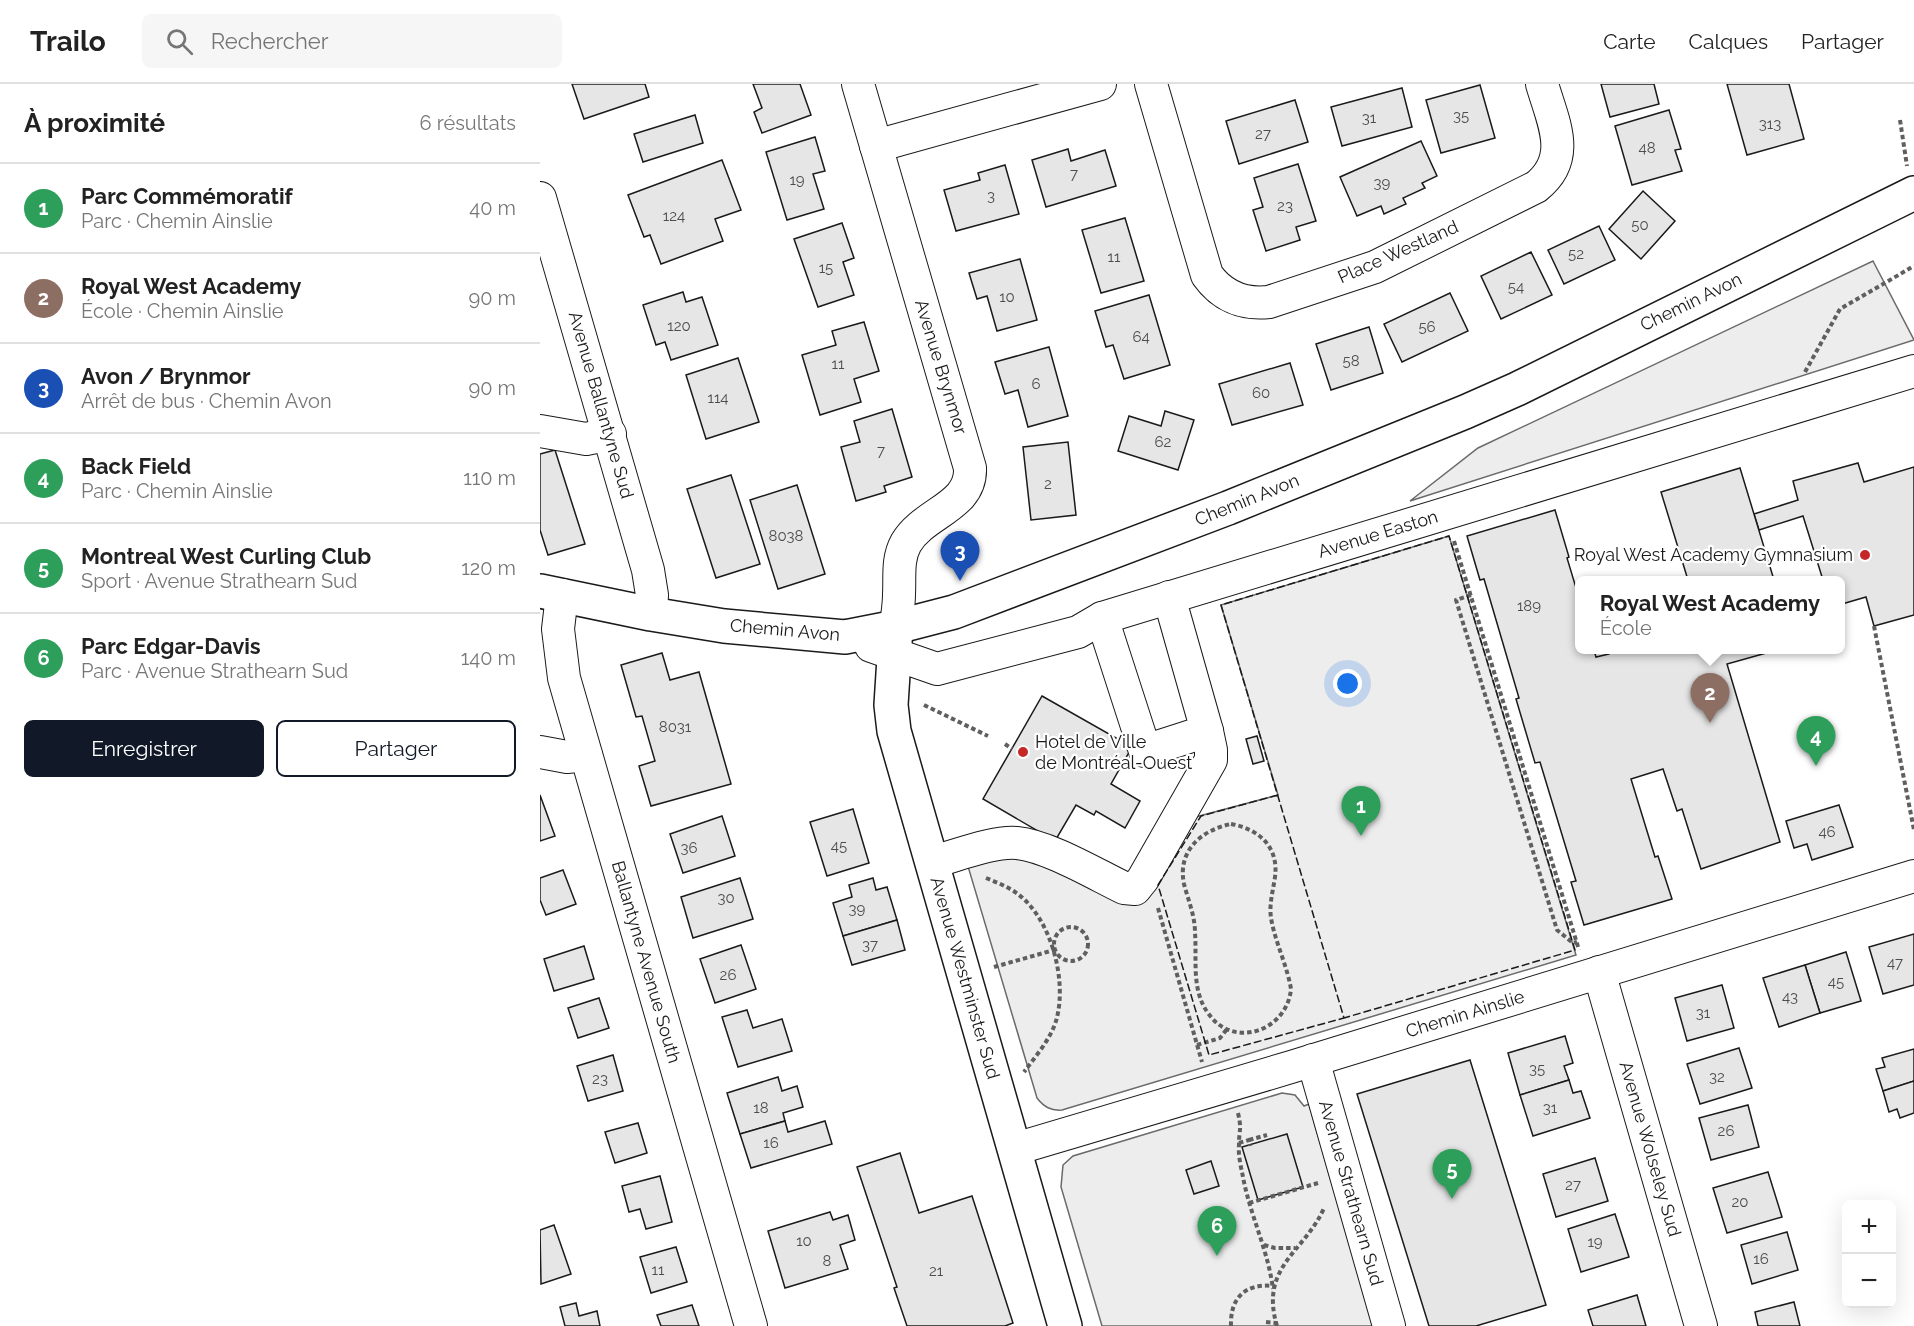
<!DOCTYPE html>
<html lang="fr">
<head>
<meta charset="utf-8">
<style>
	:root { --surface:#fff; --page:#f6f6f6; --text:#222; --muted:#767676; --line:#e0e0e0; --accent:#111827 }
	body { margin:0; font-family:Raleway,sans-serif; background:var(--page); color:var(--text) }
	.controls { position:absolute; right:18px; bottom:18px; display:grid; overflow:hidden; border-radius:9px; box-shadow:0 6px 24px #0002 }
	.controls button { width:54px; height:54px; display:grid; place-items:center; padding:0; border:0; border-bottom:2px solid var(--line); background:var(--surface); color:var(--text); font:30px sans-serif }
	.you { position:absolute; left:808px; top:600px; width:21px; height:21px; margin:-15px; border:4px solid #fff; border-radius:50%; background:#1a73e8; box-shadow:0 0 0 9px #1a73e833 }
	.badge { display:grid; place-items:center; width:39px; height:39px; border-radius:50%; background:var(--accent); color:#fff; font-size:20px; font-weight:700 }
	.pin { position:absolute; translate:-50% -50px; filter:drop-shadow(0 2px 3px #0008) }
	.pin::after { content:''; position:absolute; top:32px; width:21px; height:18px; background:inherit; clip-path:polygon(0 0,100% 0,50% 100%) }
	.popup { position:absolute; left:1035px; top:492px; width:270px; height:78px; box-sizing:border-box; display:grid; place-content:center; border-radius:9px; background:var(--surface); filter:drop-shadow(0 2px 4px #0005); font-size:20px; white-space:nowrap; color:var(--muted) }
	.popup b { font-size:22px; color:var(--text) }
	.popup::after { content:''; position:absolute; left:50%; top:100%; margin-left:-12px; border:12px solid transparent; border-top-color:var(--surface) }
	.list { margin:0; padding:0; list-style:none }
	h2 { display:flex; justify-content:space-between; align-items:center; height:78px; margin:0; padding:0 24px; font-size:26px }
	h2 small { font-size:20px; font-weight:400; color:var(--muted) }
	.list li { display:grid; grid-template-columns:39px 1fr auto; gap:18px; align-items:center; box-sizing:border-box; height:90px; padding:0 24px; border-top:2px solid var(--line) }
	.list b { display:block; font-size:22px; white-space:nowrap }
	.list p { margin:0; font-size:20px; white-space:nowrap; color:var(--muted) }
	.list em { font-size:20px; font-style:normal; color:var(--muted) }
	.actions { display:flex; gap:12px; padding:18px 24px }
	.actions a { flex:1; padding:14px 0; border:2px solid var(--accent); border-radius:9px; text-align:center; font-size:21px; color:var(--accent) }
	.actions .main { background:var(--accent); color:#fff }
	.icon { flex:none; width:33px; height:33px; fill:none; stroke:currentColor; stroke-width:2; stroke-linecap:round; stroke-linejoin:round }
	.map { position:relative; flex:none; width:1374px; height:1242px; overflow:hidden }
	header { display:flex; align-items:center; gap:36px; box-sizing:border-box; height:84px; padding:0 30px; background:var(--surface); border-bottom:2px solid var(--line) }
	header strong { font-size:28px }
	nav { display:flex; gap:33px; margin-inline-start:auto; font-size:21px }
	.search { width:420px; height:54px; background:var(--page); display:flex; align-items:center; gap:15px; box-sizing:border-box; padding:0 21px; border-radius:9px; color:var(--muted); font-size:22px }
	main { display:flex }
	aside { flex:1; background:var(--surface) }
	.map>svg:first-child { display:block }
	.green { fill:#ededed; stroke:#6a6a6a; stroke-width:1.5 }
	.building { fill:#e6e6e6; stroke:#1a1a1a; stroke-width:1.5 }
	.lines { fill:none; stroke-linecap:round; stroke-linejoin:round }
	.minor-casing { stroke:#1a1a1a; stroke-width:34 }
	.major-casing { stroke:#1a1a1a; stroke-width:36 }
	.path { stroke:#5f5f5f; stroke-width:4; stroke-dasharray:4.5 3; stroke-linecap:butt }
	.minor { stroke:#fff; stroke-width:32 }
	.major { stroke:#fff; stroke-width:33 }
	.fence { stroke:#1a1a1a; stroke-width:1.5; stroke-dasharray:8 3; stroke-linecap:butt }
	.poi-dot { fill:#c62828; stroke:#fff; stroke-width:2 }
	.labels { text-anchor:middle; stroke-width:4.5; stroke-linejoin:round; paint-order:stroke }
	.number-label { font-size:15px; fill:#4d4d4d }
	.street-label { font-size:18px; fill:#1a1a1a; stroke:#fff }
	.poi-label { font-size:18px; fill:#1a1a1a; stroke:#fff; text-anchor:end }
</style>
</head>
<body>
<header>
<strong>Trailo</strong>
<div class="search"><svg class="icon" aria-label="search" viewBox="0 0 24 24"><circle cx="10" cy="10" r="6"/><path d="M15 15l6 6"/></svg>Rechercher</div>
<nav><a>Carte</a><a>Calques</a><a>Partager</a></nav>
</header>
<main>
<aside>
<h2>À proximité<small>6 résultats</small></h2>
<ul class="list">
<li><span class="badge" style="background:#2e9e5b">1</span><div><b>Parc Commémoratif</b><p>Parc · Chemin Ainslie</p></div><em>40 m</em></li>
<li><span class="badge" style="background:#8d6e63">2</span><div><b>Royal West Academy</b><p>École · Chemin Ainslie</p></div><em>90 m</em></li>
<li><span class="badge" style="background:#1a4fb4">3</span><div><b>Avon / Brynmor</b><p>Arrêt de bus · Chemin Avon</p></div><em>90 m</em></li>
<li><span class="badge" style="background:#2e9e5b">4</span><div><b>Back Field</b><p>Parc · Chemin Ainslie</p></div><em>110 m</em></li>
<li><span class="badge" style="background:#2e9e5b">5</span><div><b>Montreal West Curling Club</b><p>Sport · Avenue Strathearn Sud</p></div><em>120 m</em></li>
<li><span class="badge" style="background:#2e9e5b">6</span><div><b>Parc Edgar-Davis</b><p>Parc · Avenue Strathearn Sud</p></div><em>140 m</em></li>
</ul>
<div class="actions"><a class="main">Enregistrer</a><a>Partager</a></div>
</aside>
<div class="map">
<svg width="1374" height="1242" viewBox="0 0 1374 1242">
	<rect width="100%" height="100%" fill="#fff"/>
	<g class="green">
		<polygon points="1333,177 1374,256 870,417 938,364"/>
		<path d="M909 452 1036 871 522 1026C511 1027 504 1023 497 1014L427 779 484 772 583 815 652 734 738 711 681 521Z"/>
		<polygon points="742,1009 755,1011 764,1022 769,1020 833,1242 562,1242 521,1103 523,1081 533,1072"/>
	</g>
	<g class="building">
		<polygon points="32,0 105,0 109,13 44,35"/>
		<polygon points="213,0 260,0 271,31 222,49 214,28 222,24"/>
		<polygon points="1061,0 1114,0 1119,20 1070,33"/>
		<polygon points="1187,0 1249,0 1264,55 1207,71"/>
		<polygon points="940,1 955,54 901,69 886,16"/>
		<polygon points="862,4 872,43 802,62 791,23"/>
		<polygon points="755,16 768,58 699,80 686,37"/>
		<polygon points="1129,26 1141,65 1135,66 1142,87 1092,101 1075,42"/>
		<polygon points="155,31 163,59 103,78 94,50"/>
		<polygon points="275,53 285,87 273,90 284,125 247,136 226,68"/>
		<polygon points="881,57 897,92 882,99 885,104 863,114 866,120 844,130 841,122 817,132 800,93"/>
		<polygon points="528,65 531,77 565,66 576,102 506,123 492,76"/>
		<polygon points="182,76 201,126 175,135 183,157 121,180 110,151 104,153 88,111"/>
		<polygon points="758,80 776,137 756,143 760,156 726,167 713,126 723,123 714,94"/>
		<polygon points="465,81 479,130 416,147 404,106 440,96 438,89"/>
		<polygon points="1103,107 1135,137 1101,175 1069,145"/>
		<polygon points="585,134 604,197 561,209 542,146"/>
		<polygon points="302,139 314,174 303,178 314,211 278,223 254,155"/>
		<polygon points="1059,142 1075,176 1024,200 1008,166"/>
		<polygon points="991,168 1012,211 961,235 941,192"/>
		<polygon points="480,175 497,236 457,247 447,212 437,215 429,189"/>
		<polygon points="143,208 146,218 162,213 178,261 131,276 125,258 116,261 103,221"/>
		<polygon points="910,209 928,247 862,278 844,240"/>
		<polygon points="609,211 630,281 584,295 573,261 566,263 555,227"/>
		<polygon points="324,238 339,287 314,295 321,318 280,331 262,271 296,261 292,247"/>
		<polygon points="829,243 843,289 791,306 776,260"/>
		<polygon points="509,263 528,332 488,343 478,306 465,310 455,278"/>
		<polygon points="198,274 219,338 166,355 146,291"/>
		<polygon points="750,279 763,321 692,341 679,300"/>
		<polygon points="352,325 372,393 344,402 346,408 316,417 301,363 320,358 314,337"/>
		<polygon points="625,327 654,336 638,386 578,367 589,332 621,342"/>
		<polygon points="528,358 536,431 491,436 483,363"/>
		<polygon points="15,366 45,460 8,471 0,446 0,370"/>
		<polygon points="1318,379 1324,398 1374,383 1374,531 1334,542 1326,513 1302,520 1300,496 1283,496 1263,432 1219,446 1214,430 1258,416 1253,397"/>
		<polygon points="1200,384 1234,496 1148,496 1121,408"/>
		<polygon points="191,391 220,480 176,494 147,405"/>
		<polygon points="257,401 285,490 238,505 210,416"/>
		<polygon points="1015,426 1029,473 1027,474 1040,517 1040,566 1054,566 1056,573 1069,570 1068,566 1237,566 1187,580 1240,758 1161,785 1142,725 1137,727 1123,685 1091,695 1115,773 1118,772 1132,815 1044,841 1031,798 1036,797 1000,678 995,679 976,615 979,614 944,495 940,496 927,452"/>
		<polygon points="122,569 130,596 159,588 191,700 111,722 99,682 115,677 102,632 96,633 81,581"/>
		<polygon points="502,612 592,663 571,700 600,717 585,744 556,727 554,731 536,721 515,757 443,715"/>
		<polygon points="717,652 724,677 713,680 706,655"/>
		<polygon points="0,711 15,752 0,757"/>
		<polygon points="1299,721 1313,763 1272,776 1267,760 1254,764 1246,737"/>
		<polygon points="313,725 329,779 287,792 270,738"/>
		<polygon points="182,732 195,772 143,789 130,750"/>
		<polygon points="23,786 36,820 6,831 0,816 0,794"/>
		<polygon points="200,794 213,835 153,854 141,813"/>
		<polygon points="333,794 336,806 347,803 357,836 303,852 293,819 312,813 309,801"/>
		<polygon points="357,836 365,866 312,881 303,852"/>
		<polygon points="1374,850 1374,901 1343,910 1329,863"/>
		<polygon points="201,861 216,905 175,919 160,875"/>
		<polygon points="44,862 54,895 14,907 4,875"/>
		<polygon points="1306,868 1321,917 1280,929 1265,881"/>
		<polygon points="1265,881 1280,929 1239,943 1223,894"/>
		<polygon points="1182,901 1194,944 1147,957 1135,914"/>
		<polygon points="59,914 69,944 38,954 28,924"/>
		<polygon points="207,926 213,944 242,935 252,967 198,983 182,933"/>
		<polygon points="1025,952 1033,979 1024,982 1029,996 980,1011 968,969"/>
		<polygon points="1199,964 1212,1004 1160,1020 1147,980"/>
		<polygon points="1374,965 1374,997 1343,1007 1336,985 1345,983 1342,974"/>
		<polygon points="73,971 83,1007 48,1017 37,982"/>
		<polygon points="930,976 1006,1221 936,1242 889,1242 817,1010"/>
		<polygon points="238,993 242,1007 257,1002 263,1023 243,1029 245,1037 200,1050 187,1009"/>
		<polygon points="1029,996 1033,1009 1041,1007 1050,1034 993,1052 980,1011"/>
		<polygon points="1374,997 1374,1029 1360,1034 1357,1025 1349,1028 1343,1007"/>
		<polygon points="1208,1021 1219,1063 1171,1076 1159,1034"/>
		<polygon points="245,1037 248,1048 285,1037 292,1060 211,1084 200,1050"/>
		<polygon points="98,1039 107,1069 75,1079 65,1048"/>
		<polygon points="747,1050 763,1103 718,1116 702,1063"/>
		<polygon points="360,1069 379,1129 432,1112 473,1239 465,1242 367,1242 354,1204 357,1203 317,1083"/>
		<polygon points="1055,1074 1068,1117 1016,1133 1003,1090"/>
		<polygon points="671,1077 679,1102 654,1110 646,1086"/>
		<polygon points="1228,1088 1242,1133 1187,1149 1173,1104"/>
		<polygon points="120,1092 132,1138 106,1145 100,1125 89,1128 82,1102"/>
		<polygon points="290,1128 293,1136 308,1131 315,1156 300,1161 308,1185 245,1204 228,1147"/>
		<polygon points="1075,1130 1089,1173 1041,1188 1028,1145"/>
		<polygon points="14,1141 31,1190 1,1200 0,1146"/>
		<polygon points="1247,1148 1258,1186 1212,1200 1201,1161"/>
		<polygon points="136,1163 147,1198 111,1209 100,1173"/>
		<polygon points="1097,1211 1106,1242 1053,1242 1048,1226"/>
		<polygon points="1254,1218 1260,1242 1218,1242 1215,1228"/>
		<polygon points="36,1219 39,1232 57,1227 60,1242 25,1242 20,1223"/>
		<polygon points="152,1221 159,1242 121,1242 117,1231"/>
	</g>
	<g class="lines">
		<g class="minor-casing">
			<g id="minor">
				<path d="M318 0 430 384C432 423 384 428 366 459 357 475 360 493 359 510 359 521 357 532 356 543"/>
				<path d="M611 0 667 191C682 212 703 221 729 218L835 183 996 103C1033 74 1013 38 1002 0"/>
				<polyline points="336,62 560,0"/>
				<polyline points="0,114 108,486 112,511 111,530"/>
				<polyline points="0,347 46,355 70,350"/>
				<polyline points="22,511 18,545 24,594 211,1242"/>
				<polyline points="562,534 605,667 667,647 629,513"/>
				<polyline points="331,562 397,585 538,548 562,534 1374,287"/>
				<polyline points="0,668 27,673 46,671"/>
				<path d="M392 778C416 772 452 757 477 759 508 762 555 790 584 804L595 805 603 795 671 676V666L667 647"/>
				<polyline points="1059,888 1161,1242"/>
				<polyline points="773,976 849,1242"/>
				<polyline points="475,1065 751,983 1374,792"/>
			</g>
		</g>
		<g class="major-casing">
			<g id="major">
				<polyline points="0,507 111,530 184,542 305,553 356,543 414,528 688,424 925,328 977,305 1374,109"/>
				<polyline points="356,543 351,621 354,647 525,1242"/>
			</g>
		</g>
		<g class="path">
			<polyline points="1360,36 1367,82"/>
			<polyline points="1265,288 1300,225 1374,182"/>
			<polyline points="914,457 1039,866"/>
			<polyline points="931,511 916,516 1017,846 1033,859 1037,858"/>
			<polyline points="1334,542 1374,746"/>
			<polyline points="384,621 448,652"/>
			<polyline points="465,660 472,665"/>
			<path d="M691 740C719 745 739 763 735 793 733 807 729 820 731 834 735 858 747 881 751 905 747 947 693 966 668 929 651 906 657 875 655 849 655 831 648 816 644 800 637 766 662 746 691 740Z"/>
			<path d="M446 794C456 798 466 802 475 808 511 832 528 897 516 937 510 956 495 973 484 988"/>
			<polyline points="618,824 662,978"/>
			<circle cx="531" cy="860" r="17"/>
			<polyline points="454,883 514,866"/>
			<polyline points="657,961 680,954 687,945"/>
			<path d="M698 1029C702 1046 699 1045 699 1061 698 1071 701 1083 703 1093 710 1131 728 1166 733 1205"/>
			<polyline points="709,1056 727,1051"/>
			<polyline points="699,1059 709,1056 710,1062"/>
			<polyline points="709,1119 778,1099"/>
			<polyline points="724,1161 735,1164 755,1164"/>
			<polyline points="726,1238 736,1239 736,1241"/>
			<path d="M691 1242C690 1213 706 1199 734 1202"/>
			<path d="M737 1242C719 1182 765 1168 784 1124"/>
		</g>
		<use href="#minor" class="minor"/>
		<use href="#major" class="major"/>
		<polyline class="fence" points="738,711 661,732 618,801 669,971 804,934 681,521 909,452 1035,866 804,934"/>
	</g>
	<g class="poi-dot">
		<circle cx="1325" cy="471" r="6"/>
		<circle cx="483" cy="668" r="6"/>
	</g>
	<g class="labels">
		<g class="number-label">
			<text x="921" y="37">35</text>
			<text x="829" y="39">31</text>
			<text x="1230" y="45">313</text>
			<text x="723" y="55">27</text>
			<text x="1107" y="69">48</text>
			<text x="534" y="95">7</text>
			<text x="257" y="101">19</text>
			<text x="842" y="104">39</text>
			<text x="451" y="117">3</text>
			<text x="745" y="127">23</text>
			<text x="134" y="137">124</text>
			<text x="1100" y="146">50</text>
			<text x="1036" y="175">52</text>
			<text x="574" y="178">11</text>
			<text x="286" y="189">15</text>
			<text x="976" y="208">54</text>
			<text x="467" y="218">10</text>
			<text x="139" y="247">120</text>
			<text x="887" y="248">56</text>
			<text x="601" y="258">64</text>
			<text x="811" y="282">58</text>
			<text x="298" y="285">11</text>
			<text x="496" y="305">6</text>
			<text x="721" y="314">60</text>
			<text x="178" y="319">114</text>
			<text x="623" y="363">62</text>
			<text x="341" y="372">7</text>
			<text x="508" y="405">2</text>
			<text x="246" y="457">8038</text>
			<text x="989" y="527">189</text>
			<text x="135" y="648">8031</text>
			<text x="1287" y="753">46</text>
			<text x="299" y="767">45</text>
			<text x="149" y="769">36</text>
			<text x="186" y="819">30</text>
			<text x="317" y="830">39</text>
			<text x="330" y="866">37</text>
			<text x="1355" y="884">47</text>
			<text x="188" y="896">26</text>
			<text x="1296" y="903">45</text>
			<text x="1250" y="918">43</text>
			<text x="1163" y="934">31</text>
			<text x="997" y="990">35</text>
			<text x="1177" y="998">32</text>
			<text x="60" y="1000">23</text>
			<text x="221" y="1029">18</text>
			<text x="1010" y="1029">31</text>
			<text x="1186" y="1052">26</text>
			<text x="231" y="1064">16</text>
			<text x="1033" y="1106">27</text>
			<text x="1200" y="1123">20</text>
			<text x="264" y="1162">10</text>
			<text x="1055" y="1163">19</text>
			<text x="1221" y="1180">16</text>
			<text x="287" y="1182">8</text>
			<text x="118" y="1191">11</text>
			<text x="396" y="1192">21</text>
		</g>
		<g class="street-label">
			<text transform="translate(858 168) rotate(-24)" y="6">Place Westland</text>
			<text transform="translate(1151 218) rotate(-26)" y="6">Chemin Avon</text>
			<text transform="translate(401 283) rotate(73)" y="6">Avenue Brynmor</text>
			<text transform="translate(61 321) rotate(74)" y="6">Avenue Ballantyne Sud</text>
			<text transform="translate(707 416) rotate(-22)" y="6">Chemin Avon</text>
			<text transform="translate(838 450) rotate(-17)" y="6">Avenue Easton</text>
			<text transform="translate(245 546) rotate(5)" y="6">Chemin Avon</text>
			<text transform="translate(106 878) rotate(74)" y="6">Ballantyne Avenue South</text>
			<text transform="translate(425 894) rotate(74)" y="6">Avenue Westminster Sud</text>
			<text transform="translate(925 930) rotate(-17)" y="6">Chemin Ainslie</text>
			<text transform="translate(1110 1065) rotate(74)" y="6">Avenue Wolseley Sud</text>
			<text transform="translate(811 1109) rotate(74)" y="6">Avenue Strathearn Sud</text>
		</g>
		<g class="poi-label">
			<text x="1313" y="477">Royal West Academy Gymnasium</text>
			<text x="495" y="664" text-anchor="start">Hotel de Ville<tspan x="495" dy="21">de Montréal-Ouest</tspan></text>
		</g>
	</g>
</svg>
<div class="controls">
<button>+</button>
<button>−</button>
</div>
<div class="you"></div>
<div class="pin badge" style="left:821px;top:752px;background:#2e9e5b">1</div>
<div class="pin badge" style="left:1170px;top:639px;background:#8d6e63">2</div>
<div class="popup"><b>Royal West Academy</b>École</div>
<div class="pin badge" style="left:420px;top:497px;background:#1a4fb4">3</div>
<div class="pin badge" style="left:1276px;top:682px;background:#2e9e5b">4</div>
<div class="pin badge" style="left:912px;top:1115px;background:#2e9e5b">5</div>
<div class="pin badge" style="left:677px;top:1172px;background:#2e9e5b">6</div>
</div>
</main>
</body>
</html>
